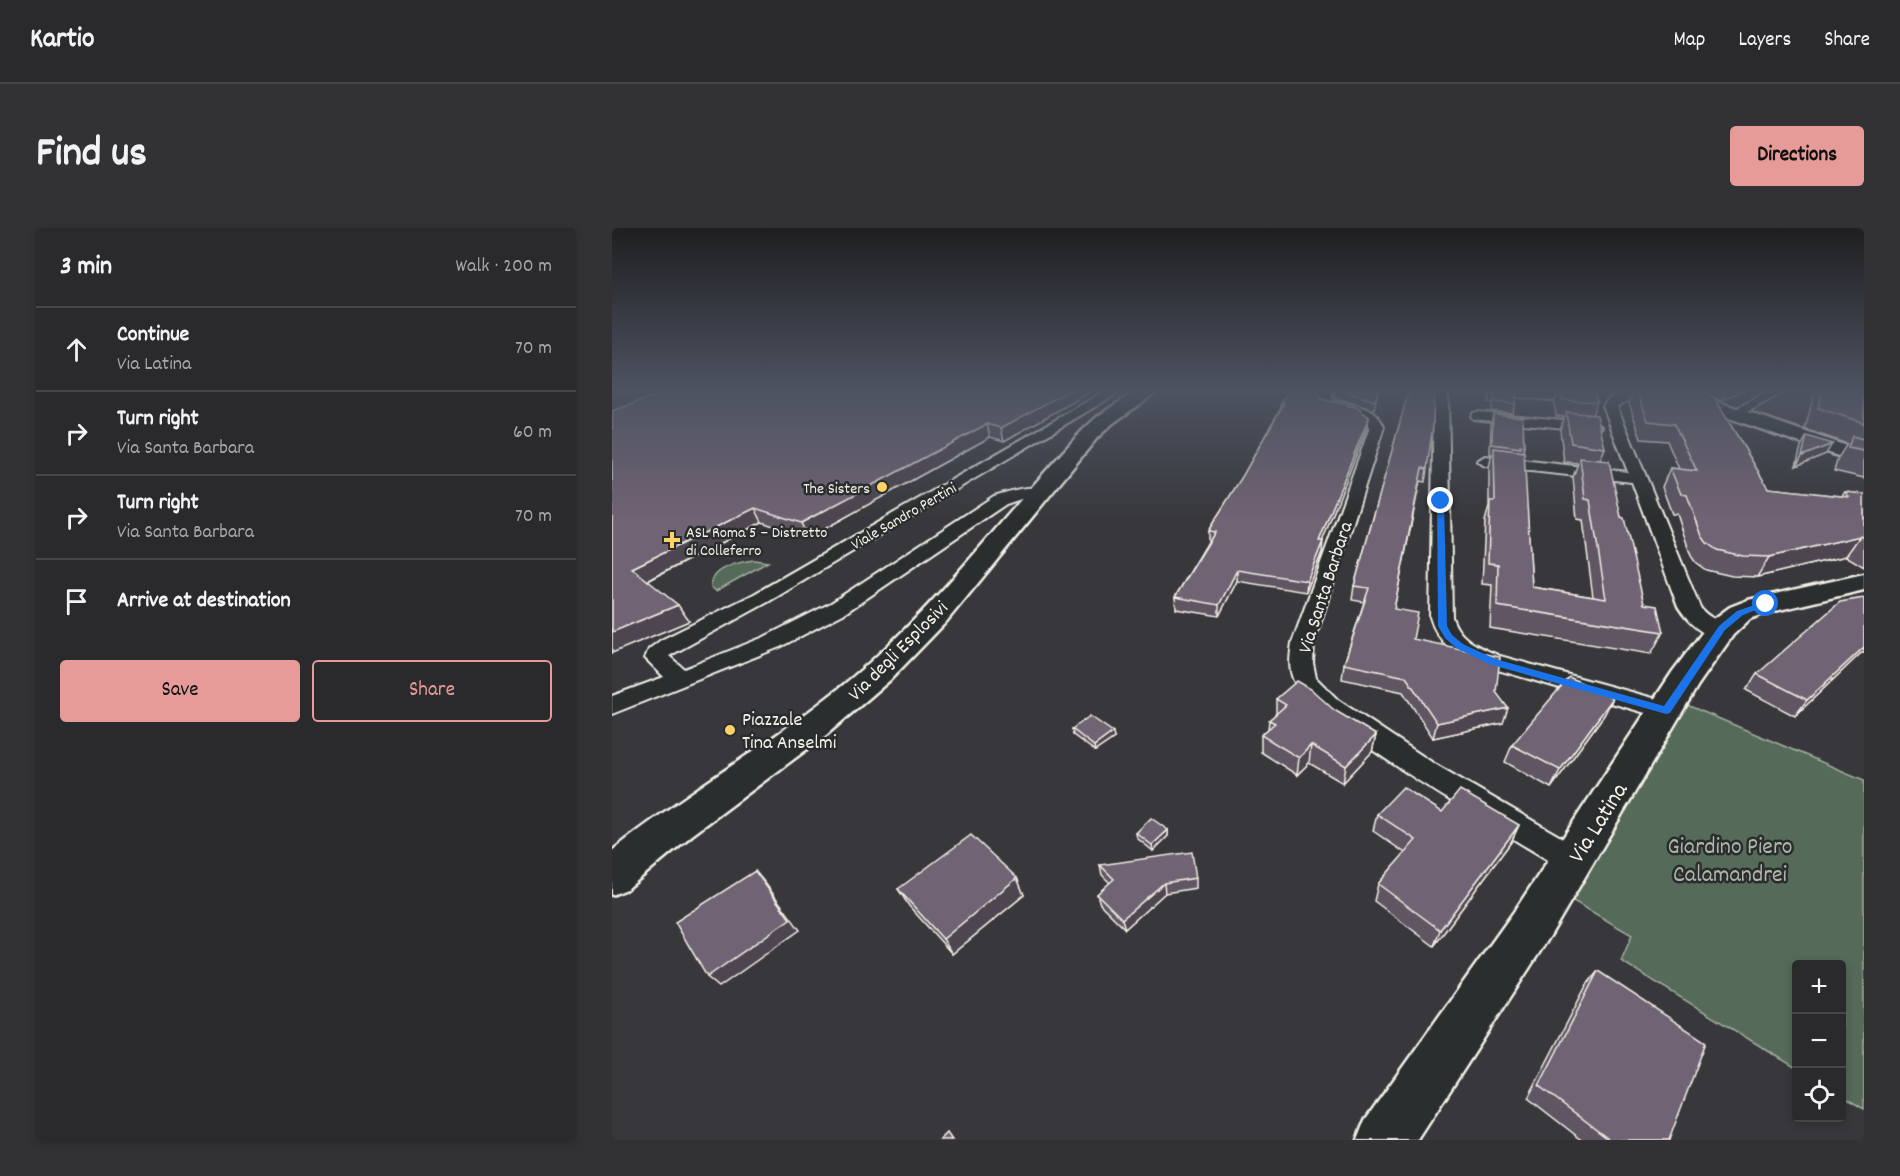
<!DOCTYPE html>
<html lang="en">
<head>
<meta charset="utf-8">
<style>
	:root { --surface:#2a2a2d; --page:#323235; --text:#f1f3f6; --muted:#a5a7aa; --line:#464649; --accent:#e69b98 }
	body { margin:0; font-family:Dekko,sans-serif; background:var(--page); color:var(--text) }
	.controls { position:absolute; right:18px; bottom:18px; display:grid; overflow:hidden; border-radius:6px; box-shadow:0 3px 9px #0003 }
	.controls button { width:54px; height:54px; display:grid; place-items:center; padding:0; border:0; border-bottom:2px solid var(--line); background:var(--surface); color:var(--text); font:30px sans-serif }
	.stop { position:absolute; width:18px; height:18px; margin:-14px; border:4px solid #1a73e8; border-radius:50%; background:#fff }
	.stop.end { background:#1a73e8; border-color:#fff; box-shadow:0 2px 6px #0008 }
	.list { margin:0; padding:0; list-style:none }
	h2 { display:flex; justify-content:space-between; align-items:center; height:78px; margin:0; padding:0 24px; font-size:26px }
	h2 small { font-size:20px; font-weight:400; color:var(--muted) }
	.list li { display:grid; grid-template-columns:39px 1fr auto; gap:18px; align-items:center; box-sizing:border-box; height:84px; padding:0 24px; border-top:2px solid var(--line) }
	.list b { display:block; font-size:22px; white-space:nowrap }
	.list p { margin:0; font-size:20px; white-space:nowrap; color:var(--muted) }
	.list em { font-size:20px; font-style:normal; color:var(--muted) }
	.actions { display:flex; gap:12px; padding:18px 24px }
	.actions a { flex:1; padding:14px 0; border:2px solid var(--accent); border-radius:6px; text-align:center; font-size:21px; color:var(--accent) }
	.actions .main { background:var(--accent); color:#111 }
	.icon { flex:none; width:33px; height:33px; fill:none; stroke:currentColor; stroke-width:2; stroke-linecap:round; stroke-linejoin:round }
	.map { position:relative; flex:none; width:1252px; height:912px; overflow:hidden; border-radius:6px }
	header { display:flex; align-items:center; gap:36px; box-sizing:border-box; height:84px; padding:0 30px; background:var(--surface); border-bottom:2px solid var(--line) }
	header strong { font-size:28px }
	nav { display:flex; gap:33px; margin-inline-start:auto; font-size:21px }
	.intro { display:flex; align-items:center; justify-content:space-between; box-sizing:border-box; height:144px; padding:0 36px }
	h1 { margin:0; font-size:42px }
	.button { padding:15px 27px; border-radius:6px; background:var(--accent); color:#111; font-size:21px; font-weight:700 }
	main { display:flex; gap:36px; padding:0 36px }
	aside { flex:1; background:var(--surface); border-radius:6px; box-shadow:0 3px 9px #0003 }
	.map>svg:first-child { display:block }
	.built { fill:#48454c }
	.green { fill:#546b58; stroke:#a4aea0; stroke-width:1.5 }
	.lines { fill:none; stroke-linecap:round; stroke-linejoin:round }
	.street-casing { stroke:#f4f1e8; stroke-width:4 }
	.secondary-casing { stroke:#f4f1e8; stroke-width:5 }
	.street { fill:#2a2d2e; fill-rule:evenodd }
	.secondary { fill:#2a2d2e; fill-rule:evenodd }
	.wall { fill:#5f5563; stroke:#f4f1e8; stroke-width:1.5 }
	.shaded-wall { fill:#4e4550; stroke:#f4f1e8; stroke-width:1.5 }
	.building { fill:#6f6373; stroke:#f4f1e8; stroke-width:1.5 }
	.route { fill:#1a73e8 }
	.poi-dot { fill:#ffd166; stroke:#2a2d2e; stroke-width:2 }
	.labels { text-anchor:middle; stroke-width:5; stroke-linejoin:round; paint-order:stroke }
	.far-poi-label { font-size:16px; fill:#f4f1e8; stroke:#2a2d2e; text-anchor:end }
	.far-street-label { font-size:16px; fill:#f4f1e8; stroke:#2a2d2e }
	.street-label { font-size:20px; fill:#f4f1e8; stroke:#2a2d2e }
	.poi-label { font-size:20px; fill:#f4f1e8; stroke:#2a2d2e; text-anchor:start }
	.near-street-label { font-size:24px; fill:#f4f1e8; stroke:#2a2d2e }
	.near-park-label { font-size:24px; fill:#acb5a7; stroke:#2a2d2e }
</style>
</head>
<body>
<header>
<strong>Kartio</strong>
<nav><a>Map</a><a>Layers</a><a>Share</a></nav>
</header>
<div class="intro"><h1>Find us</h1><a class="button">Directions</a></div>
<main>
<aside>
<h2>3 min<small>Walk · 200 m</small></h2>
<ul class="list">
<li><svg class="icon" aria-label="ahead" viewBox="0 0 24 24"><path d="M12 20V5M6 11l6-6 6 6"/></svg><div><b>Continue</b><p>Via Latina</p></div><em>70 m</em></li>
<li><svg class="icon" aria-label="right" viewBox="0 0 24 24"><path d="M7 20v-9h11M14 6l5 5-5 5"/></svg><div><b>Turn right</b><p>Via Santa Barbara</p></div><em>60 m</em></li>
<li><svg class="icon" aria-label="right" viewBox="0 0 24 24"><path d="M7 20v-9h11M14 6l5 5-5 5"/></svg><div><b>Turn right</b><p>Via Santa Barbara</p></div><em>70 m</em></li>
<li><svg class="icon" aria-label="arrive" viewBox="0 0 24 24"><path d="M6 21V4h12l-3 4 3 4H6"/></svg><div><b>Arrive at destination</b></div></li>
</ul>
<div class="actions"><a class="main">Save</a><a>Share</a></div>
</aside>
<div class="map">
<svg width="1252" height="912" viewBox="0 0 1252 912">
	<rect width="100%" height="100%" fill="#38383c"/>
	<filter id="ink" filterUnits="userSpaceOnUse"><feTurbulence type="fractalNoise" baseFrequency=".0167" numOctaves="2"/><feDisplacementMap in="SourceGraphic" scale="12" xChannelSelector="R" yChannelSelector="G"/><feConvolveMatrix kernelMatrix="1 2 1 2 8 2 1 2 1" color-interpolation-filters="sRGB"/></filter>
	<g filter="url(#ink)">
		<polygon class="built" points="1186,162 1240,162 1252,224 1137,185"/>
		<g class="green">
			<path d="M142 332 156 334 104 363 99 359C99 340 127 334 142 332Z"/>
			<polygon points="1063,472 1252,552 1252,881 1230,868 1230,736 1184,736 1184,840 1009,733 1020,707 956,670"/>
		</g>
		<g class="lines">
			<g class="street-casing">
				<g id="street">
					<path d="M495 162H511L156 374 57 428 72 441 152 409 219 375 382 268C398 263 416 257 433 261L435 265 433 269 409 271 394 276 233 385 168 419 0 486V468L52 449 33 430 37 421 49 412 142 366Z"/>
					<path d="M707 162H720L719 168 721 172C741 178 764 177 772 199L702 415 701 435 704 450 726 472 821 535 973 623 977 632 973 641 962 645 951 641C888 603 823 565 762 523 734 504 700 486 683 455 676 442 678 429 680 415L758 199C752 182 725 182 710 178L705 168Z"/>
					<path d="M818 162H833L836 166 840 389C847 412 867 419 888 428L1063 476 1066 482 1063 488 1054 491 872 438C846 428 826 417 818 389L822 167Z"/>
					<polygon points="902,162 977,168 984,172 977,176 907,169 902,168 900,165"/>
					<path d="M1021 162H1041L1005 178 1088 379C1095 391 1111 392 1118 403L1115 408C1094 413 1076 395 1066 379L1020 254 873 238 865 233 873 228 1016 244 991 178 997 170Z"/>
					<polygon points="1159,162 1176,162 1126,189 1121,190 1114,186"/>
					<polygon points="866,184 983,195 990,199 983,203 861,191 859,188 861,185"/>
				</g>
			</g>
			<g class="secondary-casing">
				<g id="secondary">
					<path d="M525 162H547L500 196 485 210 334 394 278 452 214 507 80 607 15 661 0 667V623C83 557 177 506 256 436 336 365 399 279 471 202L486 188Z"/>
					<polygon points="1045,162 1072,162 1252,224 1252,237 1048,166"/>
					<polygon points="1252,346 1252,362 1155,385 1138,391 1121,407 1086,457 938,708 806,912 745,912 753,892 906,678 1061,443 1099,393 1118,379 1136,372"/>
				</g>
			</g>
			<use href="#street" class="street"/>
			<use href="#secondary" class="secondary"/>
		</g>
		<g class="wall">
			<polygon points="482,162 392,213 378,209 196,310 150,294 36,353 77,393 0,425 0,183"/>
			<polygon points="723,162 766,162 762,182 722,169"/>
			<polygon points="797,162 815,241 813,254 808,253 782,381 801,411 884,464 891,495 821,510 791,464 730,451 732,436 752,374 740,372 742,358"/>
			<polygon points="873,162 904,162 903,176 900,185 879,183 880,175 876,174 878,163"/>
			<polygon points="940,162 982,162 985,174 980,187 993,220 988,232 1009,289 1032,376 1051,404 1039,426 878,400 880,357 870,356 873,293 877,279 877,239 880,226 878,226 879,196 881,186 912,218 911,224 920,359 981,369 971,292 965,291 961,249 966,235 952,234 948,202 952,189 944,188 942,175 946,163"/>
			<polygon points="997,162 1013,162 1004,165"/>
			<polygon points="1022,162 1132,162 1109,172 1103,170 1156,260 1230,268 1233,264 1252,266 1252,339 1234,328 1145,349 1120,348 1094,342 1084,335 1079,328 1065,286 1060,286 1050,259 1058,240 1067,241 1055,213 1029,211 1017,175"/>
			<polygon points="1203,162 1252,162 1252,250 1222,243 1226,230 1235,216 1193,201"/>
			<polygon points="710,171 757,189 755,199 710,313 710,324 694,364 625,353 607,388 564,381 563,369 596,314 596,303 630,249 669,179 669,175"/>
			<polygon points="1195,208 1214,226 1184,238 1189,218"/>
			<polygon points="1252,370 1252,425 1249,425 1183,488 1134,462 1145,446"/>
			<polygon points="1001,470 992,487 939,560 893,534 900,517"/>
			<polygon points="664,471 722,482 764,507 760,524 731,555 697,535 685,547 649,524 649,507 656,501 657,492 664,486"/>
			<polygon points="460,501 502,510 483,523 461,507"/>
			<polygon points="830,584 907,597 899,614 822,718 762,673 766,656 793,625 761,603 765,586"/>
			<polygon points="556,602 556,608 541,623 525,610 524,605"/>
			<polygon points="488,637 584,650 584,660 553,665 513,701 488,676 485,666 498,655 490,647"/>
			<polygon points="405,650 412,667 340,726 297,678 286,661"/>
			<polygon points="986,743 1057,912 970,912 916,870 974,758"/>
		</g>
		<g class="shaded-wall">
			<polygon points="458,162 482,162 392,213 389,200"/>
			<polygon points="1006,162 1013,162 1004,165"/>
			<polygon points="1114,162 1132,162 1109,172"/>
			<polygon points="757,189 755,199 706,324 707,313"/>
			<polygon points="375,196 378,209 196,310 189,295"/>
			<polygon points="1220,216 1214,226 1184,238 1190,228"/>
			<polygon points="143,280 150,294 31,355 20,340"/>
			<polygon points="1248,308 1234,328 1145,349 1157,329"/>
			<polygon points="711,313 710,324 694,364 695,353"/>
			<polygon points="625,342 625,353 607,388 607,377"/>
			<polygon points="66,377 77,393 0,425 0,404"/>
			<polygon points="1252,419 1252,425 1249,425 1183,488 1195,472"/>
			<polygon points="1001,470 992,487 939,560 948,542"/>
			<polygon points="896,480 891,495 821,510 825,495"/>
			<polygon points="501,504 502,510 483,523 482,518"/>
			<polygon points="764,507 760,524 731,555 734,538"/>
			<polygon points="699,517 697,535 685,547 687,530"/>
			<polygon points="907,597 899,614 822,718 828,702"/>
			<polygon points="556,602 556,608 541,623 540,617"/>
			<polygon points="143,643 153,655 188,702 107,759 95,749"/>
			<polygon points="405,650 412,667 340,726 331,711"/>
			<polygon points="552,655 553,665 513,701 510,691"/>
		</g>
		<g class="building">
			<polygon points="60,162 458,162 389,200 375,196 189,295 143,280 20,340 66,377 0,404 0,183"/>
			<polygon points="678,162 706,162 710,171 744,179 757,189 707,313 711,313 695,353 625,342 607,377 563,369 603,304 596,303 630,249 672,175 669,175"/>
			<polygon points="730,162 766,162 763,173"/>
			<polygon points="797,162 822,162 821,197 815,241 810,240 782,381 806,385 801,411 888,429 884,464 896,480 825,495 794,449 732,436 757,360 742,358"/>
			<polygon points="879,162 904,162 903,176 882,174 882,166 878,165"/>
			<polygon points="948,162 982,162 985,174 952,172 950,171"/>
			<polygon points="1025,162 1086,162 1102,169 1156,260 1237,269 1233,264 1252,266 1252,310 1248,308 1157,329 1131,328 1105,322 1095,315 1090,308 1075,267 1069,266 1058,240 1085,243 1062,196 1036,193"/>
			<polygon points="1210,162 1252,162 1252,195 1206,180"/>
			<polygon points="954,184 985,187 993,220 959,215"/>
			<polygon points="881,186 911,189 912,218 908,217 909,220 880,216"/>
			<polygon points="1195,208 1220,216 1190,228"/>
			<polygon points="1240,208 1252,211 1252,223 1236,220"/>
			<polygon points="882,220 912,224 920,359 994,371 978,272 973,271 968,230 997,233 1009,289 1012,290 1032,376 1045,378 1051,404 885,378 886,336 876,335 878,273 883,273"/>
			<polygon points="1252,370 1252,419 1195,472 1145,446 1228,374"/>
			<polygon points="957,449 1001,470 948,542 900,517"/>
			<polygon points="685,453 699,461 722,482 764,507 734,538 699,517 687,530 649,507 663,495 657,492 674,477 664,471"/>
			<polygon points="478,488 501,504 482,518 460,501"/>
			<polygon points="791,559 830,584 848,562 907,597 828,702 766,656 804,612 765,586"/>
			<polygon points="539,590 556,602 540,617 524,605"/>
			<polygon points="359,607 405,650 331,711 286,661"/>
			<polygon points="580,624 584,650 552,655 510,691 485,666 502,651 488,637"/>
			<polygon points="143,643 178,691 95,749 63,694"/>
			<polygon points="986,743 1094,814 1057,912 999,912 927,858"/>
			<polygon points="335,905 340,912 328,912"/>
		</g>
	</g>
	<linearGradient id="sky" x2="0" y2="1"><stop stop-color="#1f1f21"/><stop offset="0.56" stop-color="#4d5361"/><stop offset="1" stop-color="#4d5361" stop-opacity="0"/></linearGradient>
	<rect width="1252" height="290" fill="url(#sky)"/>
	<polygon class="route" points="829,271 832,273 835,398 840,407 851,416 883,431 1052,478 1107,398 1125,383 1154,373 1159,376 1131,387 1113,402 1058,485 1054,486 877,436 844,420 833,410 826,398 825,273"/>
	<g class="poi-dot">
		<circle cx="270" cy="259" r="6"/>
		<path d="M57 303h6v6h6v6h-6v6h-6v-6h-6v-6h6z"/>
		<circle cx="118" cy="502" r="6"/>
	</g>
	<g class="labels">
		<g class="far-poi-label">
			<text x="258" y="265">The Sisters</text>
			<text x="74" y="309" text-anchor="start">ASL Roma 5 – Distretto<tspan x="74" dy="18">di Colleferro</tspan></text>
		</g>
		<g class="far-street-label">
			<text transform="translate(291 287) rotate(-30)" y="6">Viale Sandro Pertini</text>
		</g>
		<g class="street-label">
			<text transform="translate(712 359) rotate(-72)" y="7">Via Santa Barbara</text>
			<text transform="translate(285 422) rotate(-45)" y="7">Via degli Esplosivi</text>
		</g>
		<g class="poi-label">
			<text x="130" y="497">Piazzale<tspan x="130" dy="23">Tina Anselmi</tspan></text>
		</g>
		<g class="near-street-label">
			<text transform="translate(985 594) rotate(-58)" y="8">Via Latina</text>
		</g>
		<g class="near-park-label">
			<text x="1118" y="625">Giardino Piero<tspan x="1118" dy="28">Calamandrei</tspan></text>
		</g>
	</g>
</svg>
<div class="controls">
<button>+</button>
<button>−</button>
<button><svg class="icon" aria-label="locate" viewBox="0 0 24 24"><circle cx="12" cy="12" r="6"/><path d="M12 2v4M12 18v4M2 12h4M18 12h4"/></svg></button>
</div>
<div class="stop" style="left:1154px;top:376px"></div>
<div class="stop end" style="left:829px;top:273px"></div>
</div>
</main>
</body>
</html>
